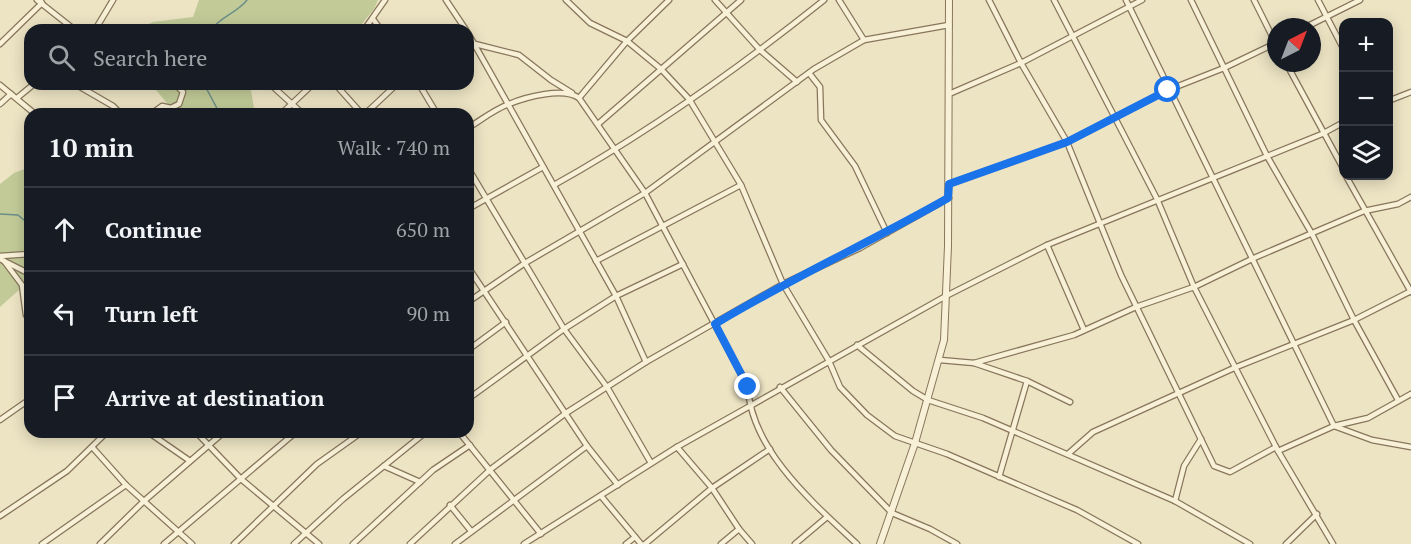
<!DOCTYPE html>
<html lang="en">
<head>
<meta charset="utf-8">
<style>
	:root { --surface:#171b24; --page:#242831; --text:#f1f3f6; --muted:#9ea1a6; --line:#363941 }
	body { margin:0; font-family:"PT Serif",serif; background:var(--page); color:var(--text) }
	.controls { position:absolute; right:18px; top:18px; display:grid; overflow:hidden; border-radius:12px; box-shadow:0 3px 15px #0003 }
	.controls button { width:54px; height:54px; display:grid; place-items:center; padding:0; border:0; border-bottom:2px solid var(--line); background:var(--surface); color:var(--text); font:30px sans-serif }
	.compass { position:absolute; left:1267px; top:18px; width:54px; height:54px; border-radius:50%; background:var(--surface); box-shadow:0 3px 15px #0003; rotate:42deg }
	.stop { position:absolute; width:18px; height:18px; margin:-14px; border:4px solid #1a73e8; border-radius:50%; background:#fff }
	.stop.end { background:#1a73e8; border-color:#fff; box-shadow:0 2px 6px #0008 }
	.list { margin:0; padding:0; list-style:none }
	h2 { display:flex; justify-content:space-between; align-items:center; height:78px; margin:0; padding:0 24px; font-size:26px }
	h2 small { font-size:20px; font-weight:400; color:var(--muted) }
	.list li { display:grid; grid-template-columns:39px 1fr auto; gap:18px; align-items:center; box-sizing:border-box; height:84px; padding:0 24px; border-top:2px solid var(--line) }
	.list b { display:block; font-size:22px; white-space:nowrap }
	.list em { font-size:20px; font-style:normal; color:var(--muted) }
	.icon { flex:none; width:33px; height:33px; fill:none; stroke:currentColor; stroke-width:2; stroke-linecap:round; stroke-linejoin:round }
	.map { position:relative; flex:none; width:1411px; height:544px; overflow:hidden }
	.search { position:absolute; background:var(--surface); box-shadow:0 3px 15px #0003; left:24px; top:24px; width:450px; height:66px; display:flex; align-items:center; gap:15px; box-sizing:border-box; padding:0 21px; border-radius:18px; color:var(--muted); font-size:22px }
	.panel { position:absolute; background:var(--surface); box-shadow:0 3px 15px #0003; left:24px; top:108px; width:450px; height:330px; border-radius:18px }
	.map>svg:first-child { display:block }
	.green { fill:#c2cb98 }
	.lines { fill:none; stroke-linecap:round; stroke-linejoin:round }
	.stream { stroke:#6d8f88; stroke-width:1.5 }
	.minor-casing { stroke:#87765b; stroke-width:7 }
	.tertiary-casing { stroke:#87765b; stroke-width:8 }
	.minor { stroke:#f8f0d7; stroke-width:4.5 }
	.tertiary { stroke:#f8f0d7; stroke-width:6 }
	.route { stroke:#1a73e8; stroke-width:8 }
</style>
</head>
<body>
<div class="map">
<svg width="1411" height="544" viewBox="0 0 1411 544">
	<rect width="100%" height="100%" fill="#ede4c4"/>
	<g class="green">
		<polygon points="199,0 378,0 374,9 357,30 135,30 153,22 193,17"/>
		<polygon points="151,84 250,84 255,114 176,114"/>
		<polygon points="30,167 30,280 0,307 0,184 14,173"/>
	</g>
	<g class="lines">
		<g class="stream">
			<path d="M211 30C220 17 237 13 247 0"/>
			<polyline points="204,84 220,114"/>
			<polyline points="0,214 18,215 30,225"/>
		</g>
		<g class="minor-casing">
			<g id="minor">
				<polyline points="37,0 75,30"/>
				<polyline points="446,0 466,30"/>
				<polyline points="566,0 590,23 627,41 661,69 689,99 741,185 783,284 829,361 840,387 867,415 895,436 947,454 1077,510 1138,544"/>
				<polyline points="715,0 760,50 797,82"/>
				<polyline points="839,0 864,40"/>
				<polyline points="989,0 1021,63 1067,142 1121,275 1214,466 1230,472 1276,447 1278,451 1334,426 1372,440 1411,447"/>
				<polyline points="1054,0 1157,199 1194,287 1276,447"/>
				<polyline points="1126,0 1334,426 1368,418 1411,394"/>
				<polyline points="1191,0 1267,156 1312,234 1354,320 1398,400"/>
				<polyline points="1254,0 1276,44"/>
				<polyline points="1318,0 1344,50"/>
				<polyline points="373,19 381,30"/>
				<polyline points="1306,27 1360,0"/>
				<polyline points="95,30 113,0"/>
				<polyline points="364,30 385,0"/>
				<polyline points="468,33 616,296 646,362"/>
				<polyline points="0,44 42,3 40,0"/>
				<polyline points="475,44 519,55 551,80 572,93"/>
				<polyline points="1286,63 1344,170"/>
				<polyline points="809,73 820,87 821,120 855,166 887,233"/>
				<polyline points="75,84 113,106 121,114"/>
				<polyline points="270,84 303,114"/>
				<polyline points="335,84 362,114"/>
				<polyline points="419,84 437,114"/>
				<polyline points="0,85 35,114"/>
				<polyline points="949,94 1021,63 1142,0"/>
				<polyline points="17,98 34,84"/>
				<polyline points="579,98 627,41 669,0"/>
				<polyline points="1388,101 1411,92"/>
				<polyline points="0,104 11,94"/>
				<polyline points="151,114 162,106 171,108 179,104 183,92 175,84"/>
				<polyline points="281,114 313,84"/>
				<polyline points="365,114 397,84"/>
				<polyline points="598,124 741,0"/>
				<path d="M468 128C481 120 495 109 509 104 526 97 563 87 579 98L645 193 748 387C751 450 813 503 857 544"/>
				<polyline points="468,168 564,329 607,387 651,463"/>
				<polyline points="1346,176 1411,292"/>
				<polyline points="949,184 1067,142 1168,90 1224,68 1276,43"/>
				<path d="M554 185C649 132 739 68 824 0"/>
				<polyline points="468,209 543,167"/>
				<polyline points="1047,245 1084,330"/>
				<polyline points="0,256 30,254"/>
				<polyline points="0,259 30,274"/>
				<polyline points="4,261 22,285 26,315 30,320"/>
				<polyline points="596,261 741,185"/>
				<polyline points="468,267 587,446 618,485"/>
				<polyline points="468,302 525,263 645,193 814,69 864,40 949,25"/>
				<polyline points="857,345 913,391 928,400 983,418 1175,501 1250,544"/>
				<polyline points="468,350 506,322"/>
				<polyline points="940,360 974,363 1074,335 1136,307 1194,287 1254,258 1364,211 1398,204 1411,197"/>
				<polyline points="974,363 1027,381 1070,402"/>
				<polyline points="780,387 831,450 892,513 930,529 957,544"/>
				<polyline points="468,399 564,329 616,296 683,264"/>
				<polyline points="0,420 30,399"/>
				<polyline points="148,432 190,461"/>
				<polyline points="196,432 241,479 319,544"/>
				<polyline points="459,432 541,534"/>
				<polyline points="677,447 712,488 739,529 752,544"/>
				<polyline points="93,448 126,485 192,544"/>
				<polyline points="1278,451 1333,544"/>
				<polyline points="1068,454 1093,432 1234,368 1354,320 1411,291"/>
				<polyline points="384,466 420,482"/>
				<polyline points="999,477 1027,381"/>
				<polyline points="601,496 641,544"/>
				<polyline points="1175,501 1184,466 1201,439"/>
				<polyline points="450,505 471,531"/>
				<polyline points="0,516 67,471 107,432"/>
				<polyline points="42,544 126,485"/>
				<polyline points="100,544 144,501 224,432"/>
				<polyline points="164,544 296,432"/>
				<polyline points="234,544 317,464 362,432"/>
				<polyline points="294,544 343,499 426,432"/>
				<polyline points="353,544 433,470 470,445"/>
				<polyline points="410,544 491,469 566,413 646,362 783,284 860,248 949,198"/>
				<polyline points="455,544 587,446"/>
				<polyline points="524,544 677,447 946,296 1047,245 1322,134 1344,122"/>
				<polyline points="626,544 635,537"/>
				<polyline points="645,544 712,488 770,449"/>
				<polyline points="721,544 739,529"/>
				<polyline points="795,544 827,517"/>
				<polyline points="1286,544 1317,514"/>
			</g>
		</g>
		<g class="tertiary-casing">
			<polyline id="tertiary" points="880,544 915,443 944,340 948,246 949,0"/>
		</g>
		<use href="#minor" class="minor"/>
		<use href="#tertiary" class="tertiary"/>
	</g>
	<g class="lines">
		<path class="route" d="M748 387 715 324C791 278 871 242 948 198L949 184 1067 142 1168 90"/>
	</g>
</svg>
<div class="controls">
<button>+</button>
<button>−</button>
<button><svg class="icon" aria-label="layers" viewBox="0 0 24 24"><path d="M12 4l9 5-9 5-9-5zM3 14l9 5 9-5"/></svg></button>
</div>
<svg class="compass" viewBox="-18 -18 36 36"><path d="M0-13l5 13h-10z" fill="#e53935"/><path d="M0 13l5-13h-10z" fill="#9ea1a6"/></svg>
<div class="stop" style="left:1168px;top:90px"></div>
<div class="stop end" style="left:748px;top:387px"></div>
<div class="search"><svg class="icon" aria-label="search" viewBox="0 0 24 24"><circle cx="10" cy="10" r="6"/><path d="M15 15l6 6"/></svg>Search here</div>
<section class="panel">
<h2>10 min<small>Walk · 740 m</small></h2>
<ul class="list">
<li><svg class="icon" aria-label="ahead" viewBox="0 0 24 24"><path d="M12 20V5M6 11l6-6 6 6"/></svg><div><b>Continue</b></div><em>650 m</em></li>
<li><svg class="icon" aria-label="left" viewBox="0 0 24 24"><path d="M17 20v-9H6M10 6l-5 5 5 5"/></svg><div><b>Turn left</b></div><em>90 m</em></li>
<li><svg class="icon" aria-label="arrive" viewBox="0 0 24 24"><path d="M6 21V4h12l-3 4 3 4H6"/></svg><div><b>Arrive at destination</b></div></li>
</ul>
</section>
</div>
</body>
</html>
